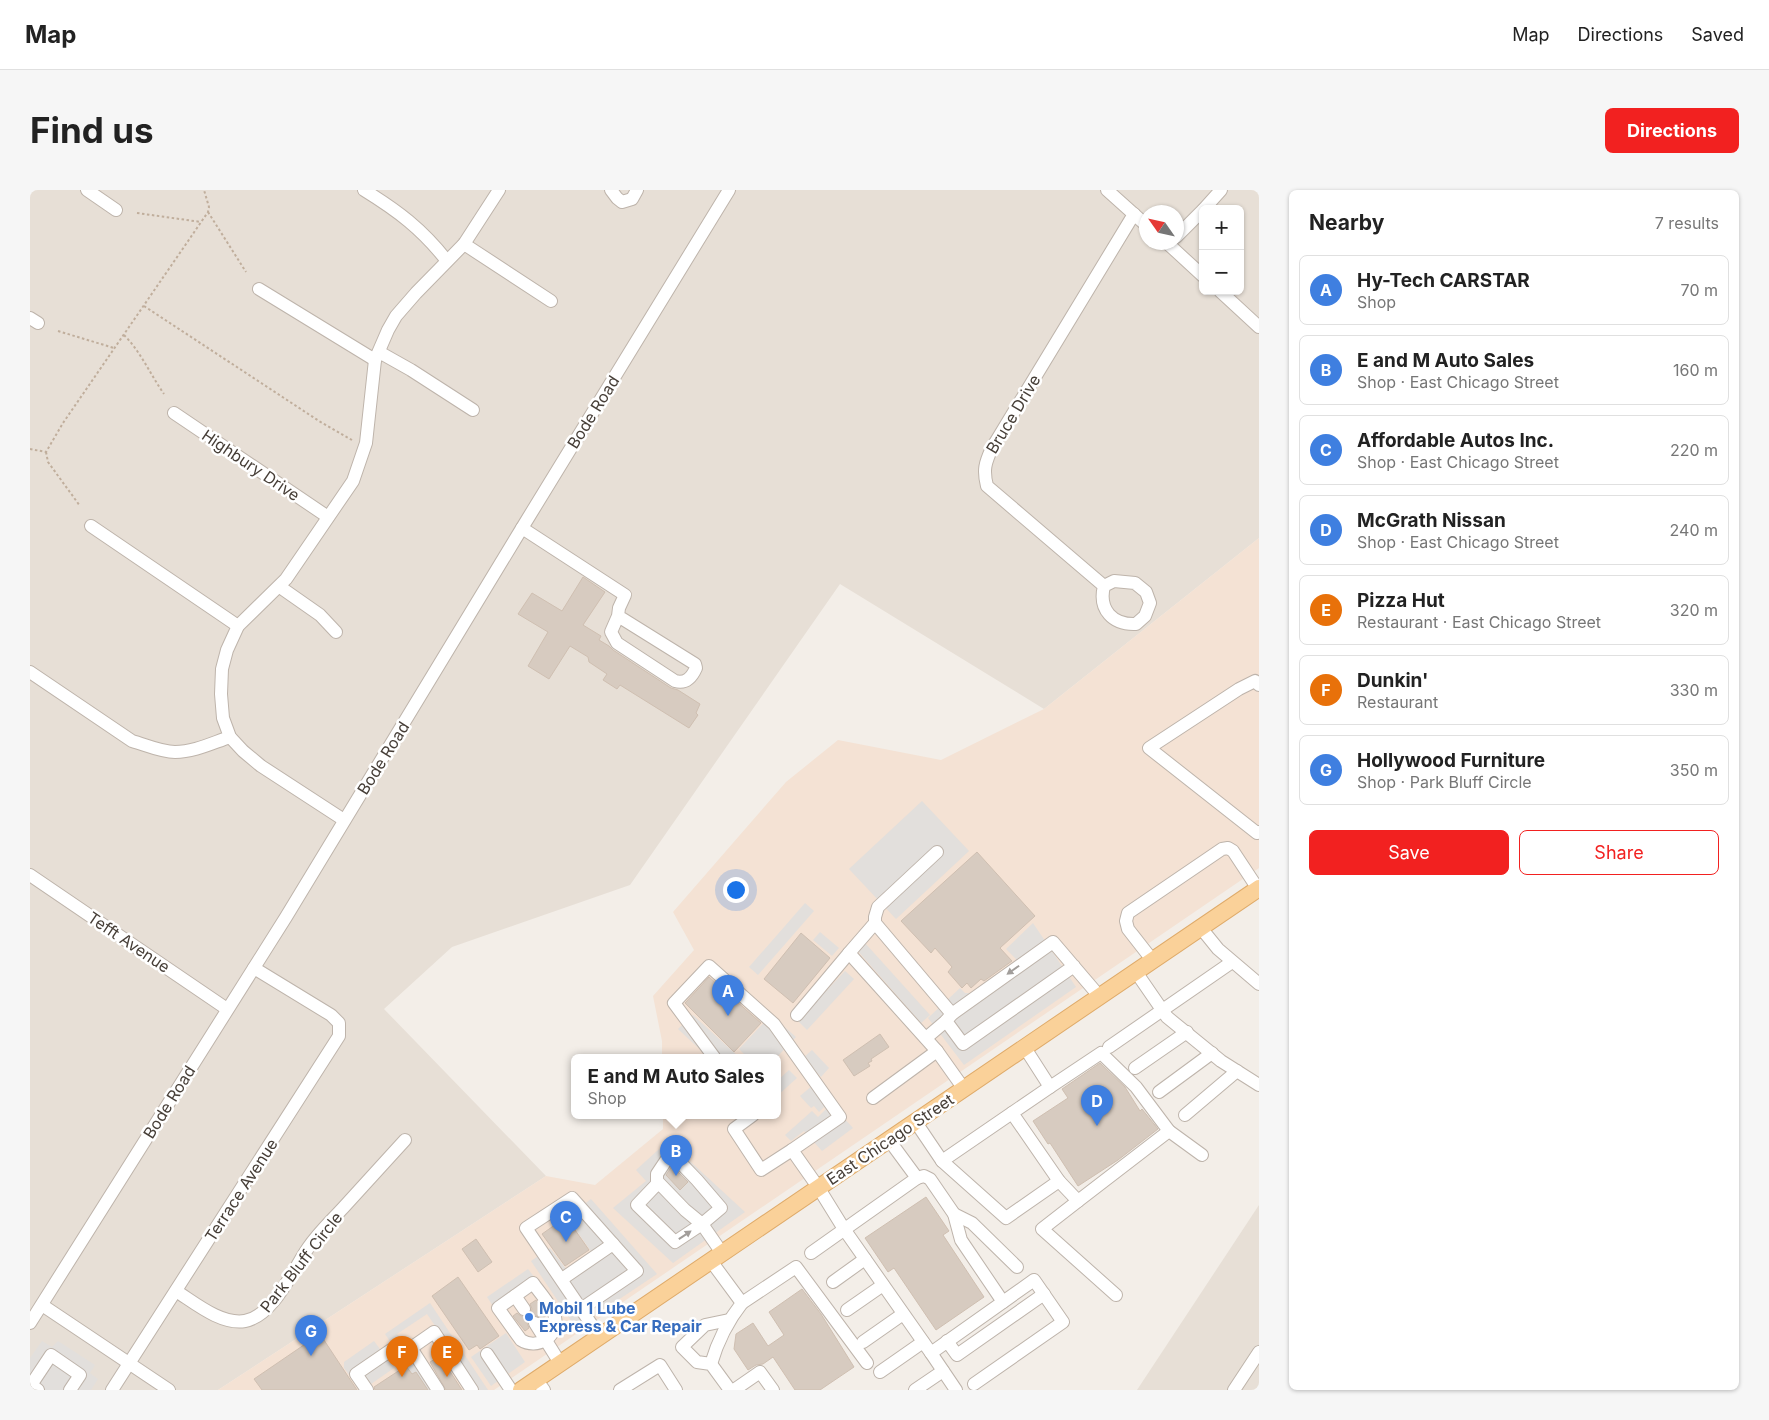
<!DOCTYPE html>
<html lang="en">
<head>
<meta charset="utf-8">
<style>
	:root { --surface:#fff; --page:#f6f6f6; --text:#222; --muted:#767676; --line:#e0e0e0; --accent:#f22120 }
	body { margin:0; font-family:Inter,sans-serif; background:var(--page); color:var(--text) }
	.controls { position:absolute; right:15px; top:15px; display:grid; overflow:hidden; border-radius:8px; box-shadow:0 1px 4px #0004 }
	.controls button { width:45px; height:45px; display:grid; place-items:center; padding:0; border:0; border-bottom:1px solid var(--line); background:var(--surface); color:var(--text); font:25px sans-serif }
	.compass { position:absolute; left:1109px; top:15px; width:45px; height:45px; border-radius:50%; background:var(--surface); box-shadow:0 1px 4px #0004; rotate:304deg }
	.you { position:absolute; left:705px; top:699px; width:18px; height:18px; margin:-12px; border:4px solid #fff; border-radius:50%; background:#1a73e8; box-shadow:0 0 0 8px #1a73e833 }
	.badge { display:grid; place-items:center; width:32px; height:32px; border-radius:50%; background:var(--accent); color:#fff; font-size:16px; font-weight:700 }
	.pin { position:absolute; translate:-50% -41px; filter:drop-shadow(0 1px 2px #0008) }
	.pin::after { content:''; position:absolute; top:26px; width:18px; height:15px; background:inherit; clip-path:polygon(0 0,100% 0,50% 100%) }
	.popup { position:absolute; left:541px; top:864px; width:210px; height:65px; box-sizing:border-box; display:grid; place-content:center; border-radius:8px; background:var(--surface); filter:drop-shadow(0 1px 4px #0005); font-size:16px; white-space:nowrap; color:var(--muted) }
	.popup b { font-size:19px; color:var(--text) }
	.popup::after { content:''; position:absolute; left:50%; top:100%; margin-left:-10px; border:10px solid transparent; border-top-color:var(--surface) }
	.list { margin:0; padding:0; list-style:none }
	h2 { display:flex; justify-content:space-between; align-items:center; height:65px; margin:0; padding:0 20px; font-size:21px }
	h2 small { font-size:16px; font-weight:400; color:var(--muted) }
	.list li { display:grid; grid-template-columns:32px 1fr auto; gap:15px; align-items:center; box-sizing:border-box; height:70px; margin:0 10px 10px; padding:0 10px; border:1px solid var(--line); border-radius:8px }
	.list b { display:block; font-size:19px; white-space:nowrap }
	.list p { margin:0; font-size:16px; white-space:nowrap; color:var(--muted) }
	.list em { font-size:16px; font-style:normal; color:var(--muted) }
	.actions { display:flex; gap:10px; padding:15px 20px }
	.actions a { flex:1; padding:11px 0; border:1px solid var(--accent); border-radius:8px; text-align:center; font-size:18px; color:var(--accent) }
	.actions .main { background:var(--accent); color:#fff }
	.map { position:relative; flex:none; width:1229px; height:1200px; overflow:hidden; border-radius:8px }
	header { display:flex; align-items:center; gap:30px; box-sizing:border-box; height:70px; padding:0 25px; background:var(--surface); border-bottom:1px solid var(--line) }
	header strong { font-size:24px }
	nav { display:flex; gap:28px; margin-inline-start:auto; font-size:18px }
	.intro { display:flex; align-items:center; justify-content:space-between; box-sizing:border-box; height:120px; padding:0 30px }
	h1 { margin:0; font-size:35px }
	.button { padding:12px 22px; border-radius:8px; background:var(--accent); color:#fff; font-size:18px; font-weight:700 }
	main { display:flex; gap:30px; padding:0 30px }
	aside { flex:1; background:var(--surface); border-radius:8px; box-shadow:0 1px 4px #0004 }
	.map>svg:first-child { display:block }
	.residential { fill:#e7dfd6; fill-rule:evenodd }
	.commercial { fill:#f4e2d4 }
	.parking { fill:#e2dfdc }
	.building { fill:#d7cbc0; stroke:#cfbfb1 }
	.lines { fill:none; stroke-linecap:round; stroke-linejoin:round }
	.minor-casing { stroke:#beb4ab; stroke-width:14 }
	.major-casing { stroke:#dfab6a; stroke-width:18 }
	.path { stroke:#c0ae9c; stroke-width:2; stroke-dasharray:2.5 2.5; stroke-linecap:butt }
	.minor { stroke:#fff; stroke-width:12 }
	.major { stroke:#fad199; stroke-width:16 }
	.oneway { fill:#a29e9b }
	.shop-dot { fill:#3f7fe0; stroke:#fff; stroke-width:2 }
	.labels { text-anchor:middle; stroke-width:5; stroke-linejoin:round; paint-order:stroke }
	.street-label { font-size:16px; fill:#463e37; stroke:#fff }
	.shop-label { font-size:16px; font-weight:bold; fill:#366cbe; stroke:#fff; text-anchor:start }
</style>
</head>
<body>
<header>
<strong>Map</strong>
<nav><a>Map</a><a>Directions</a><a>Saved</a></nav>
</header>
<div class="intro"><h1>Find us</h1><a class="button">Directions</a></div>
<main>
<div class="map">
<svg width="1229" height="1200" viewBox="0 0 1229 1200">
	<rect width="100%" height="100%" fill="#f3eee8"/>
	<g class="residential">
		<path d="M0 0H1229V348L1014 519 810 394 600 695 422 757 354 819 516 986 188 1200H0ZM1173 19H1210V101H1173ZM1116 22H1146V52H1116Z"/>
		<polygon points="1229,1015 1229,1200 1107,1200"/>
	</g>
	<polygon class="commercial" points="1229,348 1229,678 464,1200 188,1200 516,986 565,995 633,939 633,925 747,925 747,867 632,867 632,851 623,806 664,760 643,722 756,592 808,550 911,570 1014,519"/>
	<g class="parking">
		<polygon points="892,611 939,661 866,729 819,679"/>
		<polygon points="775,713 784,721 728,785 719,777"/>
		<polygon points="1003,733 1046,797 934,875 898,828 930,798 935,803 941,803 977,783 986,769 976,759"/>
		<polygon points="790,742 809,758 802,766 783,750"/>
		<polygon points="835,753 900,825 891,833 827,760"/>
		<polygon points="815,781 824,789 777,840 768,831"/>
		<polygon points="663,825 709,867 678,867 648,839"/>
		<polygon points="741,825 766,847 747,867 714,867 715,865 709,859"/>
		<polygon points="782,860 799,878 791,887 773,868"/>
		<polygon points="759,880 767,888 747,906 747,891"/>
		<polygon points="783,895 823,938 792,961 774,941 761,951 755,945 782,921 788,927 796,919 794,917 789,922 784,916 781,918 770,906"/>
		<polygon points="638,951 715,1022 643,1073 583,1018 616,991 606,980"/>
		<polygon points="561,1009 627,1084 546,1138 501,1071 520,1058 537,1080 562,1063 537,1027"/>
		<polygon points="498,1079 505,1088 463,1116 457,1107"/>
		<polygon points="400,1113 458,1200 449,1200 397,1124 367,1144 405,1200 393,1200 355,1144"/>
		<polygon points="476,1143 495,1172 461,1196 441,1167"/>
		<polygon points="12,1151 22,1157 28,1151 65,1175 60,1183 68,1189 61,1200 0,1200 0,1168"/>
		<polygon points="344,1151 364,1178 341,1194 335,1187 326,1194 314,1178 314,1172"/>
	</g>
	<g class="building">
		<polygon points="553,387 575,402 553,435 571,446 569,450 579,456 583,460 641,498 648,500 670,514 666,523 668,525 659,538 590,495 587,499 573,490 577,484 559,472 558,467 540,456 519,489 498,476 518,442 488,424 502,403 532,421"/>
		<polygon points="947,662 1005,726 970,758 982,771 954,791 951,789 941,798 937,793 932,798 918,782 922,777 905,758 901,763 871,731"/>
		<polygon points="771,743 800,768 763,813 734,789"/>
		<polygon points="679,787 731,833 704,862 655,813"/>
		<polygon points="850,844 859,857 841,869 842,871 838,873 840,876 824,886 813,870"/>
		<polygon points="1070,873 1095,897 1110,921 1112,919 1128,939 1088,970 1048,996 1020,953 1018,954 1003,931 1038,908 1032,899"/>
		<polygon points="642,976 658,992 650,1000 636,985"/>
		<polygon points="896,1007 919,1041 913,1045 954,1107 906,1140 864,1078 858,1082 835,1048"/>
		<polygon points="536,1027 559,1060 535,1076 512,1044"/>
		<polygon points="446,1049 462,1072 448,1082 432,1059"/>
		<polygon points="428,1087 469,1146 450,1159 447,1155 439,1160 402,1106"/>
		<polygon points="772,1099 791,1124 824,1177 790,1200 765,1200 743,1167 733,1174 726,1175 718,1180 704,1159 706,1144 723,1133 738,1156 754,1145 739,1122"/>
		<polygon points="506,1110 516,1126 512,1129 505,1125 500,1126 497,1133 499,1138 495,1141 483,1126 487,1123 491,1126 499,1125 502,1119 500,1114"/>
		<polygon points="290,1144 327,1200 232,1200 224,1189"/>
		<polygon points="410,1166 432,1200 416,1200 400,1172"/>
		<polygon points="376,1176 382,1184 386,1182 398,1200 345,1200 344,1197"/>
	</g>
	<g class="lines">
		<g class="minor-casing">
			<g id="minor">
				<polyline points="57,0 86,20"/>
				<path d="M334 0C368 21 392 39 417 71"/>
				<polyline points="581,0 587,8 592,12 602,9 607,0"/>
				<polyline points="1077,0 1116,35"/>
				<polyline points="1174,19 1191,0"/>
				<polyline points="1146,47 1173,20"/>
				<polyline points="1136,52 1173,86"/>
				<polyline points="434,54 521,111"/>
				<polyline points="229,99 345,170"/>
				<polyline points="1190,101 1229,137"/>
				<polyline points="0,128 8,133"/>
				<polyline points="349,162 381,180 443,220"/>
				<polyline points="144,223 298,327"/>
				<polyline points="61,336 208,436"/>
				<path d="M492 338 595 405 589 418 588 426 665 474 666 478C662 487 656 494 645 491L587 453 581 442 588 426"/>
				<path d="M1074 396 1084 391 1105 393 1116 402 1120 413 1115 426 1106 434C1083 435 1068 420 1074 396L957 296C953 280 955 273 962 258L1104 24"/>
				<polyline points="250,397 290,425 306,442"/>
				<path d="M0 482 102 551C116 555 131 562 145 562 164 562 182 553 200 547"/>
				<polyline points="1229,495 1225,491 1209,499 1119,558 1227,643 1229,642"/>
				<polyline points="314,630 231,576 213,561 200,547 193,528 191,504 192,479 197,460 208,436 256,389 323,291 336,253 345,170 358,140 366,126 386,103 434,54 469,0"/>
				<polyline points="0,685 197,819"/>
				<polyline points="845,733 845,727 848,717 907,662"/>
				<polyline points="1171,738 1188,759 1229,794"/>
				<polyline points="1123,771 1098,739 1096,731 1098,723 1192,659 1198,658 1203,661 1228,699"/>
				<polyline points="1044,776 933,854 916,831 922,824 1023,752 1070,807"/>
				<polyline points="1106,782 1137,827 1191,871 1229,895"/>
				<polyline points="922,824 845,733 819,763 907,861 934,899"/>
				<polyline points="767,825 819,763"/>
				<polyline points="896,848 916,831"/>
				<polyline points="1079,857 1202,772"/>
				<polyline points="995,858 1020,897 1071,863 1106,897 1139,941 1172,965"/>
				<polyline points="684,867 644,813 679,776 744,834 810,927 762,960 788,997 814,1039 901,1163 1004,1090 1033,1132 944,1194"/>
				<polyline points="1105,878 1157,842"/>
				<polyline points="1020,897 982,923 1029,991 1048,1011 1139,941"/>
				<polyline points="1129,902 1182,863"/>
				<polyline points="843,908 907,861"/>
				<polyline points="723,925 704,939 731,980 762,960"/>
				<polyline points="1155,925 1207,881"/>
				<polyline points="885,931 912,971 982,923"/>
				<polyline points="912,971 976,1028 1029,991"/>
				<polyline points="887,988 894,986 900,989 924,1024 931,1050 973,1112"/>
				<polyline points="628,993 607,1015 645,1052 672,1034 655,1020 627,991 627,984 641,963 667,990 691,1018 672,1034 692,1063"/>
				<polyline points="1048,1011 1012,1039 1086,1105"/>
				<polyline points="924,1024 942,1033 987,1077"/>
				<polyline points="781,1063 887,988 859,950"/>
				<polyline points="532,1089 583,1054"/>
				<polyline points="803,1092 835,1069"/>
				<path d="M503 1093C509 1102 523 1117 525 1127 529 1147 507 1160 491 1150L468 1118Z"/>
				<path d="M146 1101C165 1113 191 1135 215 1131 243 1126 263 1080 278 1058 288 1043 301 1031 313 1018 334 995 354 973 375 950"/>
				<polyline points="485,1106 494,1119"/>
				<polyline points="712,1113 766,1077 837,1173"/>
				<polyline points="12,1115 139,1200"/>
				<polyline points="551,1119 607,1081 542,1008 496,1038 570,1147"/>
				<polyline points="817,1120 853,1095"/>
				<polyline points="699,1130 675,1135 652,1157 667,1172 681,1174 700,1200"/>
				<polyline points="0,1133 256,727 492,338 699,0"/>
				<polyline points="505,1133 530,1173"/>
				<polyline points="917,1151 927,1165 1014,1104"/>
				<polyline points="833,1152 873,1124"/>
				<polyline points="901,1163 926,1200"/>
				<polyline points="457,1164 481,1200"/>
				<path d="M681 1174C688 1150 697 1132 712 1113L681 1071"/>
				<polyline points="850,1182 893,1152"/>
				<polyline points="506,1189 514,1200"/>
				<polyline points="8,1200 1,1195 21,1165 50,1185 40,1200"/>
				<polyline points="82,1200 309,846 309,833 301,825 224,778"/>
				<polyline points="337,1200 326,1184 361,1160"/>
				<polyline points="408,1200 381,1158 404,1142 442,1200"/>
				<polyline points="590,1200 630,1175 646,1200"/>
				<polyline points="704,1200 730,1182 743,1200"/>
				<polyline points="885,1200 913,1181"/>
				<polyline points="1204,1200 1229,1162"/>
			</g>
		</g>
		<g class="major-casing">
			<polyline id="major" points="491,1200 1229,698"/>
		</g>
		<g class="path">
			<polyline points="178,22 216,82"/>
			<polyline points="107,23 171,32"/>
			<polyline points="114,116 289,231 322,250"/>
			<polyline points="28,141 84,158"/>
			<path d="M94 145C111 162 120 184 134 204"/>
			<polyline points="0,259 16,262 33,233 178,22 179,17 174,0"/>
			<polyline points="16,262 18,272 50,316"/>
		</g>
		<use href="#minor" class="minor"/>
		<use href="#major" class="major"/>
	</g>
	<defs><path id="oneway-solid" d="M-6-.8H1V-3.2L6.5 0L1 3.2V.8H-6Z" transform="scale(1.25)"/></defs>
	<g class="oneway">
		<use href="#oneway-solid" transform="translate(983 780) rotate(145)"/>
		<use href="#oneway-solid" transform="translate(655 1045) rotate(-34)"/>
	</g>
	<circle class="shop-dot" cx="499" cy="1127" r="5"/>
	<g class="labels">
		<g class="street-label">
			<text transform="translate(563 222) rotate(-58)" y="6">Bode Road</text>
			<text transform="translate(983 224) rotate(-59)" y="6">Bruce Drive</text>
			<text transform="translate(221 275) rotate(34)" y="6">Highbury Drive</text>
			<text transform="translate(353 568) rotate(-58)" y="6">Bode Road</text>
			<text transform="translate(99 752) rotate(34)" y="6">Tefft Avenue</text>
			<text transform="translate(139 912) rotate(-58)" y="6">Bode Road</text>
			<text transform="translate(860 949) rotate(-34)" y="6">East Chicago Street</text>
			<text transform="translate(211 1000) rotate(-57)" y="6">Terrace Avenue</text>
			<text transform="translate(271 1072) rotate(-52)" y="6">Park Bluff Circle</text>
		</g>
		<g class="shop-label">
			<text x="509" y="1124">Mobil 1 Lube<tspan x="509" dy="18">Express &amp; Car Repair</tspan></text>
		</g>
	</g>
</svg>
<div class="controls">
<button>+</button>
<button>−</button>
</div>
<svg class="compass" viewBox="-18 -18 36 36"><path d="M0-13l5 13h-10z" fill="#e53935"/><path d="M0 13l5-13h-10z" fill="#767676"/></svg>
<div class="you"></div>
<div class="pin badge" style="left:698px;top:826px;background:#3f7fe0">A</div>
<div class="pin badge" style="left:646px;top:986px;background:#3f7fe0">B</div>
<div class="popup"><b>E and M Auto Sales</b>Shop</div>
<div class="pin badge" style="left:536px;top:1052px;background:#3f7fe0">C</div>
<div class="pin badge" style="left:1067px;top:936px;background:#3f7fe0">D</div>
<div class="pin badge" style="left:417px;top:1187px;background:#e8710a">E</div>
<div class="pin badge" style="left:372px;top:1187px;background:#e8710a">F</div>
<div class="pin badge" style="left:281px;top:1166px;background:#3f7fe0">G</div>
</div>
<aside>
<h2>Nearby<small>7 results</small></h2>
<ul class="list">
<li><span class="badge" style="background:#3f7fe0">A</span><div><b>Hy-Tech CARSTAR</b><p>Shop</p></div><em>70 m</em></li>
<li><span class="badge" style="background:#3f7fe0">B</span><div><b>E and M Auto Sales</b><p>Shop · East Chicago Street</p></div><em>160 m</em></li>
<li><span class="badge" style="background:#3f7fe0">C</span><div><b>Affordable Autos Inc.</b><p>Shop · East Chicago Street</p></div><em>220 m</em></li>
<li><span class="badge" style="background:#3f7fe0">D</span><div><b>McGrath Nissan</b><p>Shop · East Chicago Street</p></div><em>240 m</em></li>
<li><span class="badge" style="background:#e8710a">E</span><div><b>Pizza Hut</b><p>Restaurant · East Chicago Street</p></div><em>320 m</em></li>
<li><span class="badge" style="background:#e8710a">F</span><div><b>Dunkin'</b><p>Restaurant</p></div><em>330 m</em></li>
<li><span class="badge" style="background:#3f7fe0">G</span><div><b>Hollywood Furniture</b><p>Shop · Park Bluff Circle</p></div><em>350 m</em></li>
</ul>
<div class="actions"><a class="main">Save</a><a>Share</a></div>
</aside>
</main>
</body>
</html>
